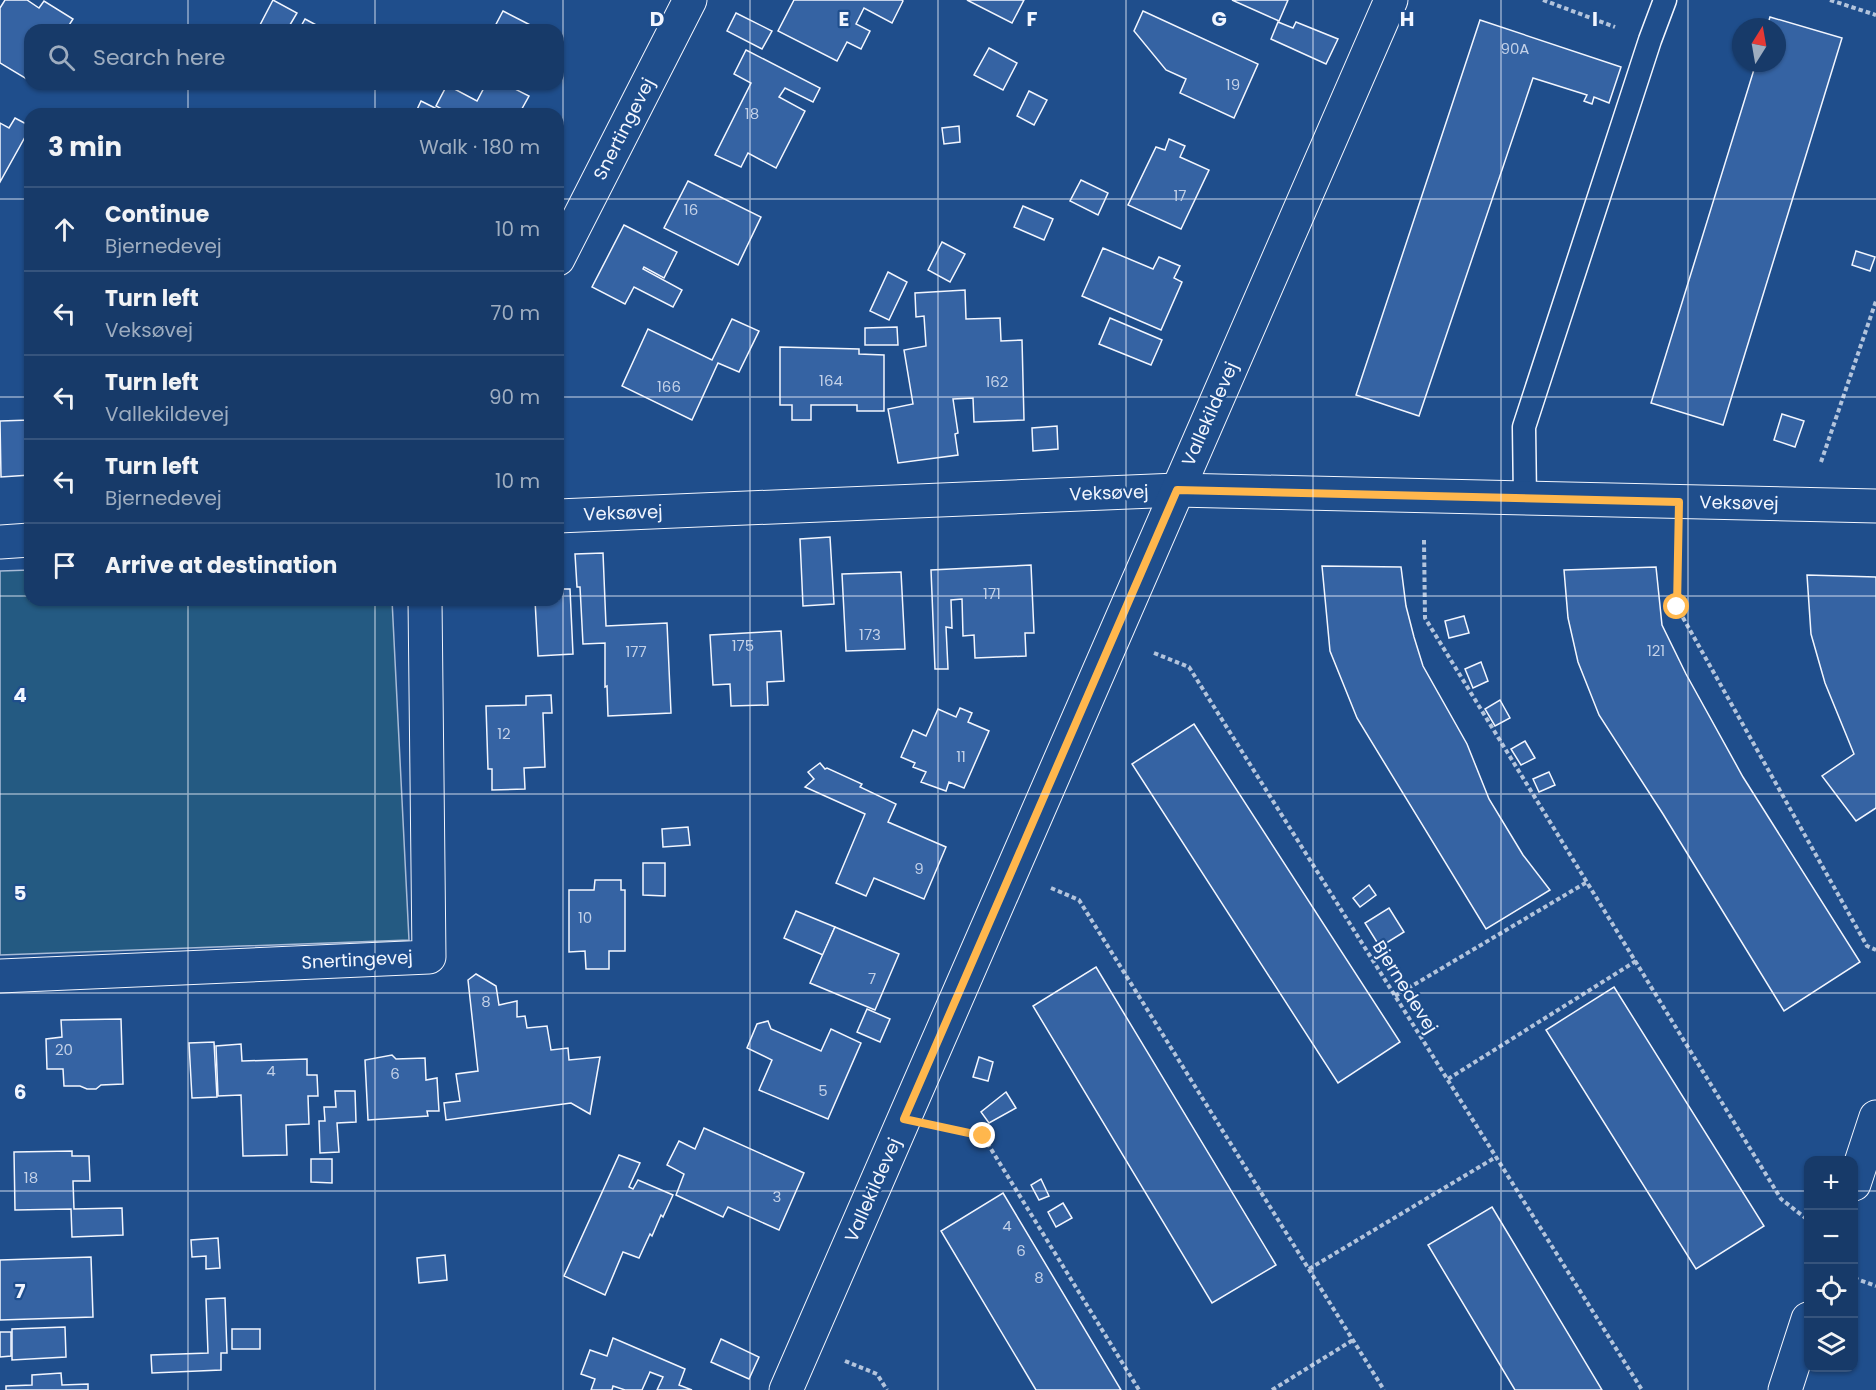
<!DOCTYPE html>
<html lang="en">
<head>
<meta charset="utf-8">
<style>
	:root { --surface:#173a69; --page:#20416f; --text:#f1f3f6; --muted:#9eadc0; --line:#36547d }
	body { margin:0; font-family:Poppins,sans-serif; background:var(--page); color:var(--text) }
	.controls { position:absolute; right:18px; bottom:18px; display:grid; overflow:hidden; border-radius:12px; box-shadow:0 2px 4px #0004 }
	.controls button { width:54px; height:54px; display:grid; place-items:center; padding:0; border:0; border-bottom:2px solid var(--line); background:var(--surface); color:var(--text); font:30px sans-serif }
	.compass { position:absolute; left:1732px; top:18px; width:54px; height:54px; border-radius:50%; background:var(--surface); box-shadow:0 2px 4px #0004; rotate:11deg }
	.stop { position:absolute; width:18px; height:18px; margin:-14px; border:4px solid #ffb74d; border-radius:50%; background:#fff }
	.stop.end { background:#ffb74d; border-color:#fff; box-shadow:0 2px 6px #0008 }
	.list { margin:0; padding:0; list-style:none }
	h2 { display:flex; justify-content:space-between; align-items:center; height:78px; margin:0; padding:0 24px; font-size:26px }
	h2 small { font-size:20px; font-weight:400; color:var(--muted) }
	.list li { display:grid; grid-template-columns:39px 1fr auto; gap:18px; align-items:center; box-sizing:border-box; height:84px; padding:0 24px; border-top:2px solid var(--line) }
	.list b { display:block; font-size:22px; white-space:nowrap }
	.list p { margin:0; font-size:20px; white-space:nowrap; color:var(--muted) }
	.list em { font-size:20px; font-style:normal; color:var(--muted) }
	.icon { flex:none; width:33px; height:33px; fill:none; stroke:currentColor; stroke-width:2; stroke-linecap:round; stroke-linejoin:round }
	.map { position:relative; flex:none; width:1876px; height:1390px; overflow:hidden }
	.search { position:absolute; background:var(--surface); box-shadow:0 2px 4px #0004; left:24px; top:24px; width:540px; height:66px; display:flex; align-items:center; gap:15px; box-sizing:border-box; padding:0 21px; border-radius:18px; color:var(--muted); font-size:22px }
	.panel { position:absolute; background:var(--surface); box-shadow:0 2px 4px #0004; left:24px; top:108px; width:540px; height:498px; border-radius:18px }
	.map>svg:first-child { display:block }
	.green { fill:#245a82; stroke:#a8bbd7; stroke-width:1.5 }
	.building { fill:#3563a3; stroke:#f2f6ff; stroke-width:1.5 }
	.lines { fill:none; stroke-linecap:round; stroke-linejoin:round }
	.service-casing { stroke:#f2f6ff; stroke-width:25 }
	.minor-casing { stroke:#f2f6ff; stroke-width:35 }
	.path { stroke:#b3c4dc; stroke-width:4; stroke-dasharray:4.5 3; stroke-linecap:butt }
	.service { stroke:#1f4e8c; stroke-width:22 }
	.minor { stroke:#1f4e8c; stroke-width:33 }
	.route { stroke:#ffb74d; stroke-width:8 }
	.grid { fill:none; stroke:#f2f6ff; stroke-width:1.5; stroke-opacity:0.55 }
	.labels { text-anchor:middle; stroke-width:4.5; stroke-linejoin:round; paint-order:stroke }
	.number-label { font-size:15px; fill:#c3d1e8 }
	.street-label { font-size:18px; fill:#f2f6ff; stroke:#1f4e8c }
	.grid-label { font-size:20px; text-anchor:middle; font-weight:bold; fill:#f2f6ff; stroke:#1f4e8c; stroke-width:4.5; stroke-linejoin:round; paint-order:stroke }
</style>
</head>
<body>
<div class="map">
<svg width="1876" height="1390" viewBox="0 0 1876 1390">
	<rect width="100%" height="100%" fill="#1f4e8c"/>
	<polygon class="green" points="30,570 30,600 392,600 409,940 0,955 0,571"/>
	<g class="building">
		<polygon points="5,0 27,0 39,8 44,1 73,19 66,30 30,30 30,81 0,63 0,8"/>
		<polygon points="273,0 297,13 287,30 270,30 260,25"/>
		<polygon points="794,0 902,0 903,1 892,23 864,8 856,24 870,31 861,49 847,42 837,61 778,31"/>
		<polygon points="967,0 1024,0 1012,23"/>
		<polygon points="1232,0 1288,0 1279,21"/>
		<polygon points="503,11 540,30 493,30"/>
		<polygon points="1143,11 1258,64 1234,118 1180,93 1186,79 1166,70 1134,31"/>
		<polygon points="736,13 772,31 762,49 727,31"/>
		<polygon points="1770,17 1842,38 1723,425 1651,403 1756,63 1777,63 1777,27 1767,27"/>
		<polygon points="305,19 322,28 321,30 299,30"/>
		<polygon points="1480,20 1621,67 1609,103 1594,97 1592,104 1584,101 1587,95 1533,78 1419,416 1356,395"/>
		<polygon points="1278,22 1293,28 1296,22 1338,39 1326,64 1271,39"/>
		<polygon points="989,48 1017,63 1003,90 974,75"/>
		<polygon points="746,50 820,88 813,102 785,88 779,97 805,111 776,168 748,153 741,167 715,155 751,83 734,74"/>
		<polygon points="486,84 505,84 529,96 519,114 451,114 436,106 447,85 477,101"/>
		<polygon points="1029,91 1047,100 1034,125 1017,116"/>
		<polygon points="421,101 447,114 415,114"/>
		<polygon points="15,118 30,126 30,128 0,182 0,123 9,128"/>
		<polygon points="959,126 960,142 944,144 942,128"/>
		<polygon points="1169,139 1185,146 1180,157 1209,170 1181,229 1128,205 1156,147 1165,150"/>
		<polygon points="1081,180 1108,193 1098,215 1070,201"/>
		<polygon points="688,181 761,217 738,265 664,228"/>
		<polygon points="1023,206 1053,219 1044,240 1014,227"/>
		<polygon points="624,225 677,252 664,278 644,267 643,269 682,290 673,307 634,287 625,304 592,287"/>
		<polygon points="942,242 965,254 950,282 928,270"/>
		<polygon points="1103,248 1153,269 1159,257 1180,266 1174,278 1182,282 1161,330 1082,296"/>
		<polygon points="1856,251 1875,257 1870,271 1852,265"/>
		<polygon points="888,272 907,282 889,320 870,311"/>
		<polygon points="965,290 966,319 1000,318 1001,341 1022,340 1024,420 974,422 973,398 953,399 958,433 955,434 958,455 898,463 888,409 913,404 904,350 926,346 924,316 916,317 915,293"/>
		<polygon points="1110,318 1162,340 1151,365 1099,344"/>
		<polygon points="732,319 759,331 739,372 718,363 692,420 622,386 648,329 712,360"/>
		<polygon points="897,327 898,345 865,345 865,328"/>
		<polygon points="780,347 859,349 859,354 884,355 884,411 857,411 857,405 811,405 811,420 792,420 792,405 780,405"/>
		<polygon points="1782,414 1804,421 1795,447 1774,440"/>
		<polygon points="30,420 30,475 1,477 0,421"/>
		<polygon points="1057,426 1058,449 1033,451 1032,428"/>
		<polygon points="830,537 834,604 803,606 800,539"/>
		<polygon points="603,553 606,626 667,623 671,713 608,716 607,686 605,687 605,643 583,644 580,587 577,587 575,554"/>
		<polygon points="1031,565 1034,633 1025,633 1026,656 975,658 974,635 963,636 962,599 951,600 952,628 946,627 948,669 935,669 931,570"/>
		<polygon points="1322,566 1401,567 1406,606 1414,637 1423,666 1467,744 1489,799 1523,855 1550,890 1486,929 1357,718 1330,651"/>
		<polygon points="1656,567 1662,625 1686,674 1743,777 1860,962 1784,1011 1663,814 1599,715 1578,662 1568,618 1564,570"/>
		<polygon points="901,572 905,649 846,651 842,574"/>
		<polygon points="1807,575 1876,577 1876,808 1856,821 1822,776 1854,754 1825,683 1811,634"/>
		<polygon points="558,589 570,589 573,654 538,656 535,600 558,600"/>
		<polygon points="1464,616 1469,633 1449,638 1445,621"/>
		<polygon points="781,631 784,681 767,682 768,705 731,706 730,684 713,685 710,635"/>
		<polygon points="1481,662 1488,681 1473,688 1465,669"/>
		<polygon points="551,695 552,713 543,713 545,767 524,768 525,789 492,790 492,769 488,769 486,706 526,705 526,696"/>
		<polygon points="1500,700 1510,718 1495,726 1485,709"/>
		<polygon points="960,708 972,713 968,722 989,731 964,788 949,782 946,791 921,782 926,772 913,767 915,763 901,757 913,730 926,736 938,709 956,717"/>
		<polygon points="1194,724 1400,1042 1338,1083 1132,764"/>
		<polygon points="1525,741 1535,758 1521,765 1511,749"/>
		<polygon points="820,763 825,769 827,768 862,784 860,787 896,804 888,822 946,847 924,899 874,878 866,896 836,883 865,814 805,787 814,779 808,772"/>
		<polygon points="1549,772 1555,785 1539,792 1533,779"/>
		<polygon points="688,827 690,845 663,847 662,829"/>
		<polygon points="643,863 665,863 665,896 643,895"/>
		<polygon points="595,880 621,880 621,890 625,890 625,951 609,951 609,969 586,969 585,951 569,952 569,890 594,890"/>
		<polygon points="1369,885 1376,895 1360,907 1353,898"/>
		<polygon points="1389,908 1404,932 1380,947 1365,923"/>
		<polygon points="796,911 835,927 823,955 784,938"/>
		<polygon points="835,927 899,954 875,1010 810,983"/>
		<polygon points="1096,967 1276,1265 1212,1303 1033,1006"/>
		<polygon points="476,974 496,986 499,1005 517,1001 517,1017 525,1016 527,1028 547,1026 551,1050 568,1048 569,1060 600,1057 590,1114 571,1103 446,1120 444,1103 460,1101 456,1074 478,1071 468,980"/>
		<polygon points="1614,987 1764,1226 1696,1269 1546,1030"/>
		<polygon points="867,1009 890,1019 880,1042 857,1032"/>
		<polygon points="121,1019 123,1084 101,1085 96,1089 87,1089 80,1086 64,1086 63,1069 47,1069 46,1039 62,1037 61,1020"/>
		<polygon points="768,1021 771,1029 821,1051 831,1029 861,1043 828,1119 759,1090 772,1060 747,1048 757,1024"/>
		<polygon points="214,1042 217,1097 192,1098 189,1043"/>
		<polygon points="241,1044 242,1061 307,1059 307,1075 317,1075 318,1096 308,1096 309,1124 286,1125 287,1155 243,1156 241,1095 218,1096 216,1046"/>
		<polygon points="392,1055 396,1059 425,1058 426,1080 437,1078 439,1111 427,1111 428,1116 368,1120 365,1060"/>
		<polygon points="979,1057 993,1062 988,1081 973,1077"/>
		<polygon points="335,1091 355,1091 356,1122 337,1123 339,1152 320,1153 319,1121 325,1121 324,1107 336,1107"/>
		<polygon points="1006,1092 1016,1108 989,1123 981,1112"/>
		<polygon points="704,1128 804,1173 779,1230 728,1207 723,1217 676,1195 684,1174 667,1165 679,1141 695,1149"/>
		<polygon points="72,1151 72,1156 89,1156 90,1181 73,1181 74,1209 122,1208 123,1235 72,1237 71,1209 15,1210 14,1152"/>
		<polygon points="619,1155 640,1163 629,1187 633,1189 638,1180 673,1195 663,1217 661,1215 652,1236 650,1234 639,1258 623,1252 605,1295 564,1276"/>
		<polygon points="311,1159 332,1159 332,1183 311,1182"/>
		<polygon points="1041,1179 1049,1196 1039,1200 1031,1185"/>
		<polygon points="1003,1193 1121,1390 1036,1390 941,1231"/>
		<polygon points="1063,1203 1072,1218 1056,1227 1048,1212"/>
		<polygon points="1492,1207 1602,1390 1515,1390 1428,1245"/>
		<polygon points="218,1238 220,1268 206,1269 206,1256 192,1257 191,1240"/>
		<polygon points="445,1255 447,1280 419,1283 417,1258"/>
		<polygon points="91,1257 93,1317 0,1320 0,1260"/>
		<polygon points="225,1298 227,1353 221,1353 221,1370 152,1373 151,1355 208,1353 206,1299"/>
		<polygon points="65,1327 66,1357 12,1360 12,1329"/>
		<rect x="232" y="1329" width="28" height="20"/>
		<polygon points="0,1332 11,1332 11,1356 0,1357"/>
		<polygon points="613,1338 685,1369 679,1385 692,1390 657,1390 663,1377 650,1372 642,1390 625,1390 613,1386 612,1390 591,1390 595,1379 581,1374 590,1350 607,1356"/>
		<polygon points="721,1339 759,1357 749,1379 711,1362"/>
		<polygon points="61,1373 62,1385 88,1384 88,1390 6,1390 6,1386 32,1385 32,1375"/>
	</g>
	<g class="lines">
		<g class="service-casing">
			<polyline id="service" points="1525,499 1524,427 1650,40 1665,0"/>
		</g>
		<g class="minor-casing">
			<g id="minor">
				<polyline points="558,259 690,0"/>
				<polyline points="558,516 1177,490 1876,506"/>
				<polyline points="0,542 30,540"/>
				<polyline points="0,976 429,957 425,600"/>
				<polyline points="1854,1184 1876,1117"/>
				<polyline points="786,1390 1391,0"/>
				<polyline points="1785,1390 1808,1319"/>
			</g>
		</g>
		<g class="path">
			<polyline points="1543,0 1615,27"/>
			<polyline points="1830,0 1876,15"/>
			<polyline points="1821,462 1876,301"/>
			<polyline points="1424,540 1425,618 1781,1199 1808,1220"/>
			<polyline points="1678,544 1677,607 1867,946 1876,950"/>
			<polyline points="1154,653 1189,667 1642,1390"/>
			<polyline points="1051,888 1079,900 1384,1390"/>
			<polyline points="1395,996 1587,882"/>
			<polyline points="1448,1079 1636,961"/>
			<polyline points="947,1128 983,1136 1139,1390"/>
			<polyline points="1309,1269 1496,1157"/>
			<polyline points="1854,1278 1876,1286"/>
			<polyline points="845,1361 877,1374 887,1390"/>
			<polyline points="1272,1390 1353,1340"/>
		</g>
		<use href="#service" class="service"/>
		<use href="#minor" class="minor"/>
	</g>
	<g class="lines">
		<polyline class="route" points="983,1136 904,1119 1177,490 1679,502 1677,607"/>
	</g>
	<path class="grid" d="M188 0V30M375 0V30M563 0V1390M750 0V1390M938 0V1390M1126 0V1390M1313 0V1390M1501 0V1390M1688 0V1390M188 84V114M375 84V114M0 199H30M558 199H1876M0 397H30M558 397H1876M0 596H30M558 596H1876M188 600V1390M375 600V1390M0 794H1876M0 993H1876M0 1191H1808M1854 1191H1876"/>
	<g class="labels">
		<g class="number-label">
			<text x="1515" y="54">90A</text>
			<text x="1233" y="90">19</text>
			<text x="752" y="119">18</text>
			<text x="1180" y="201">17</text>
			<text x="691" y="215">16</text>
			<text x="831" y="386">164</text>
			<text x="997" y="387">162</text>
			<text x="669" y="392">166</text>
			<text x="992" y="599">171</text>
			<text x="870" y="640">173</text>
			<text x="743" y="651">175</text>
			<text x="1656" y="656">121</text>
			<text x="636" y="657">177</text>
			<text x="504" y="739">12</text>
			<text x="961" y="762">11</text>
			<text x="919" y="874">9</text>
			<text x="585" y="923">10</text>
			<text x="872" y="984">7</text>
			<text x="486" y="1007">8</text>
			<text x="64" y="1055">20</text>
			<text x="271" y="1076">4</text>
			<text x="395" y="1079">6</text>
			<text x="823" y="1096">5</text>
			<text x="31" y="1183">18</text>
			<text x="777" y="1202">3</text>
			<text x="1007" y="1231">4</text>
			<text x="1021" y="1256">6</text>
			<text x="1039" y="1283">8</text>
		</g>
		<g class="street-label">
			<text transform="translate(624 129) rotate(-63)" y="6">Snertingevej</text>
			<text transform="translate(1210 414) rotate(-66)" y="6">Vallekildevej</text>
			<text transform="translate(1109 493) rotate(-2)" y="6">Veksøvej</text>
			<text transform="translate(1739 503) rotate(1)" y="6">Veksøvej</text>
			<text transform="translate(623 513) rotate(-2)" y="6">Veksøvej</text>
			<text transform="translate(357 960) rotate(-3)" y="6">Snertingevej</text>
			<text transform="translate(1405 987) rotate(58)" y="6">Bjernedevej</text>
			<text transform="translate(873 1190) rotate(-66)" y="6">Vallekildevej</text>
		</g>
	</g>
	<g class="grid-label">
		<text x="657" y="26">D</text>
		<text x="844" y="26">E</text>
		<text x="1032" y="26">F</text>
		<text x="1219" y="26">G</text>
		<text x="1407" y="26">H</text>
		<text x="1595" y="26">I</text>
		<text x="20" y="702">4</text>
		<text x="20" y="900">5</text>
		<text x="20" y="1099">6</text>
		<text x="20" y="1298">7</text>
	</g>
</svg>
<div class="controls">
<button>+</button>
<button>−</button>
<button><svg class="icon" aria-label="locate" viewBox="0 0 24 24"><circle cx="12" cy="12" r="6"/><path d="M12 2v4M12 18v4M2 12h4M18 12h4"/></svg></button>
<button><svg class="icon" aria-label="layers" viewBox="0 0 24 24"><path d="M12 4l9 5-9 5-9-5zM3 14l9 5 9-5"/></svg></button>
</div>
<svg class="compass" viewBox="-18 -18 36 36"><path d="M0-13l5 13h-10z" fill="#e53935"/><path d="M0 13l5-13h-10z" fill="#9eadc0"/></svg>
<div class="stop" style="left:1677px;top:607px"></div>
<div class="stop end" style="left:983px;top:1136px"></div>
<div class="search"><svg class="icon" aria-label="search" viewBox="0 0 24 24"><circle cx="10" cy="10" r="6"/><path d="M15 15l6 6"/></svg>Search here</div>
<section class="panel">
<h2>3 min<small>Walk · 180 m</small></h2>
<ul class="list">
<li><svg class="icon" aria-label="ahead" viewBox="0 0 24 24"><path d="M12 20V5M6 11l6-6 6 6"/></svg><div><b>Continue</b><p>Bjernedevej</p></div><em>10 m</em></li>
<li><svg class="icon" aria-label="left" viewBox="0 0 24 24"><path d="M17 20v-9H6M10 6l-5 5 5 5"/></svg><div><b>Turn left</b><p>Veksøvej</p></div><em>70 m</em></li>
<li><svg class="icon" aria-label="left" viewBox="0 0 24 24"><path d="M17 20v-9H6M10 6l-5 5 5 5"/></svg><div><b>Turn left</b><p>Vallekildevej</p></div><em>90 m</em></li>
<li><svg class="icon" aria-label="left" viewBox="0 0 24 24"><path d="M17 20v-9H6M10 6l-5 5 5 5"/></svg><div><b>Turn left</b><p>Bjernedevej</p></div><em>10 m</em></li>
<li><svg class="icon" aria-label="arrive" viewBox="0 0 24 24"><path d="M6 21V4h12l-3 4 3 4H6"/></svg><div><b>Arrive at destination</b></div></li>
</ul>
</section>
</div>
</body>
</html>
